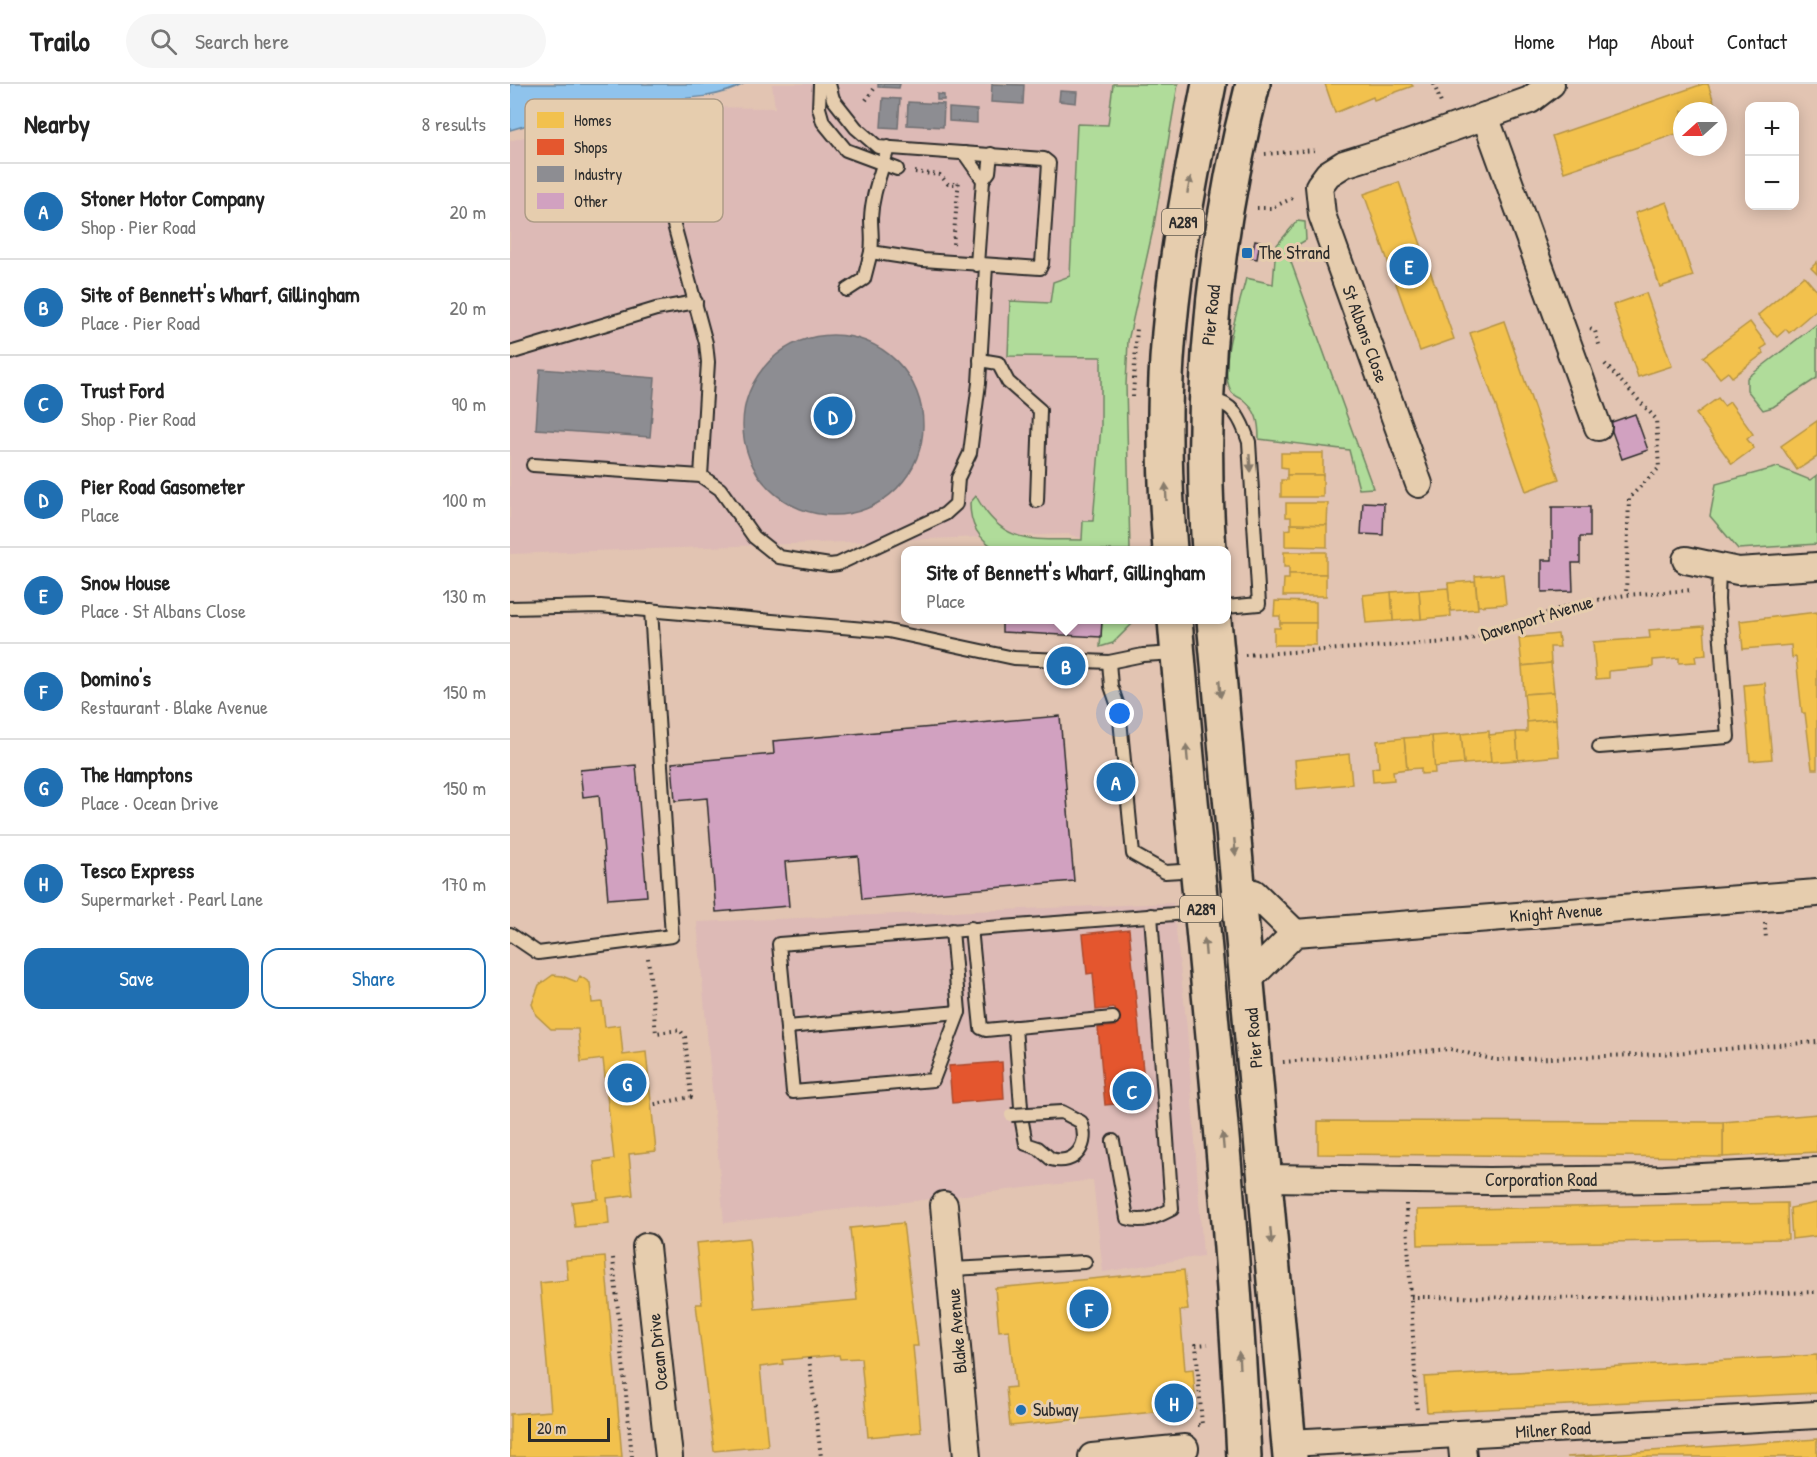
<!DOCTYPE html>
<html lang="en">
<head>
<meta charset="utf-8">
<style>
	:root { --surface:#fff; --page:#f6f6f6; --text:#222; --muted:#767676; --line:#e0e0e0; --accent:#1f6fb2 }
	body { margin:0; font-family:"Patrick Hand",sans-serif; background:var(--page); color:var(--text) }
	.controls { position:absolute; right:18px; top:18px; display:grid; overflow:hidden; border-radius:12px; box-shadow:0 3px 15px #0003 }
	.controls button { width:54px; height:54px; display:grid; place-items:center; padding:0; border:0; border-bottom:2px solid var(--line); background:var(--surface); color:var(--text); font:30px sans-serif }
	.compass { position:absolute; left:1163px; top:18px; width:54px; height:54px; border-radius:50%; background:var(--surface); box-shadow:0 3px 15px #0003; rotate:249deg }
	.scale { position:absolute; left:18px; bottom:15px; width:82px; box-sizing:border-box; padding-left:6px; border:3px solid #2b2b2b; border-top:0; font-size:16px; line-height:21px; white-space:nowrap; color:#2b2b2b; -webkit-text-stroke:4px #e6cdae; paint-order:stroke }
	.you { position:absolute; left:610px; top:630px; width:21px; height:21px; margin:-15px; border:4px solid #fff; border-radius:50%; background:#1a73e8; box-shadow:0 0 0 9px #1a73e833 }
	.badge { display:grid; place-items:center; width:39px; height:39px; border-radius:50%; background:var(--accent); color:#fff; font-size:20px; font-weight:700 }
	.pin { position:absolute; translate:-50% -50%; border:3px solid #fff; box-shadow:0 2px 6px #0006 }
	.popup { position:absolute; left:391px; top:462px; width:330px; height:78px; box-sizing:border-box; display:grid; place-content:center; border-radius:12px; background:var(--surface); filter:drop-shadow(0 2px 4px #0005); font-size:20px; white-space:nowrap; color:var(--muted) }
	.popup b { font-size:22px; color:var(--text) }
	.popup::after { content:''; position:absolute; left:50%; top:100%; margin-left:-12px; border:12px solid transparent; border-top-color:var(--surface) }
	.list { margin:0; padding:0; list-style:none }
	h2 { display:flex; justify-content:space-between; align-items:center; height:78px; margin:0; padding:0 24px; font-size:26px }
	h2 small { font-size:20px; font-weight:400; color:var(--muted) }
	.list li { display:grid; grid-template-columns:39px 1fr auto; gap:18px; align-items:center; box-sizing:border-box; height:96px; padding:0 24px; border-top:2px solid var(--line) }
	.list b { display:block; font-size:22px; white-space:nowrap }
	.list p { margin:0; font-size:20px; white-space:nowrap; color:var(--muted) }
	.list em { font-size:20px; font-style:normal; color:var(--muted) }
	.actions { display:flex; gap:12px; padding:18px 24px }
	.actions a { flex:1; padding:14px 0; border:2px solid var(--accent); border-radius:18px; text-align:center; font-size:21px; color:var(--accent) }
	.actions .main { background:var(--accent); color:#fff }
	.icon { flex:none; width:33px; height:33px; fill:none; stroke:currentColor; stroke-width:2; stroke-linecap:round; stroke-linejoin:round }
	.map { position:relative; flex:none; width:1307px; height:1373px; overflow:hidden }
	header { display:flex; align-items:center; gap:36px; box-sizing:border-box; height:84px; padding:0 30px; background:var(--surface); border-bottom:2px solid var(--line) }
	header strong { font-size:28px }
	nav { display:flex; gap:33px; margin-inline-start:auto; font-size:21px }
	.search { width:420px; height:54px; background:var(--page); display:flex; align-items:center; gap:15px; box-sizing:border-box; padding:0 21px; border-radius:33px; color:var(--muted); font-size:22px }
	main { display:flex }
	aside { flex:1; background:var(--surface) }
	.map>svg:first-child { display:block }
	.built { fill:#ddbab6 }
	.green { fill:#b0dc9a; stroke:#6e8462; stroke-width:1.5 }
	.water { fill:#8fc3ec; stroke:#67869f; stroke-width:1.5 }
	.homes { fill:#f2c14e; stroke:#b69444; stroke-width:1.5 }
	.shops { fill:#e4572e; stroke:#ac4a2d; stroke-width:1.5 }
	.industry { fill:#8d8d92; stroke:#707073; stroke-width:1.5 }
	.building { fill:#d1a1c0; stroke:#2b2b2b; stroke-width:1.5 }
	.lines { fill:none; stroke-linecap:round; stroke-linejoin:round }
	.lane-casing { stroke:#2b2b2b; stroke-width:16 }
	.street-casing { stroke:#2b2b2b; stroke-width:30 }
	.primary-casing { stroke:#2b2b2b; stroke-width:38 }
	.path { stroke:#2b2b2b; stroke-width:4; stroke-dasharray:1.5 4.5; stroke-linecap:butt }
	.lane { stroke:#e6cdae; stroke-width:12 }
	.street { stroke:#e6cdae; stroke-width:26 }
	.primary { stroke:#e6cdae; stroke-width:33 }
	.lane-bridge-casing { stroke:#2b2b2b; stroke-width:16; stroke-linecap:butt }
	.lane-bridge { stroke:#e6cdae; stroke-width:12 }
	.oneway { fill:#887c6c }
	.poi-dot { fill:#1f6fb2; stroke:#e6cdae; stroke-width:2 }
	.labels { text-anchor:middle; stroke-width:6; stroke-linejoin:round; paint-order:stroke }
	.shield { fill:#e6cdae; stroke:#635c52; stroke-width:1.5 }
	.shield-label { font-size:16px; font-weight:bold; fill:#2b2b2b }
	.poi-label { font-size:18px; fill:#2b2b2b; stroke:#e6cdae; text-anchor:start }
	.street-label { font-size:18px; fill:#2b2b2b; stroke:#e6cdae }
	.key { fill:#e6cdae; stroke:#ae9c87; stroke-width:1.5 }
	.key-label { font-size:16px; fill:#2b2b2b }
</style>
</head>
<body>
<header>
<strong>Trailo</strong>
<div class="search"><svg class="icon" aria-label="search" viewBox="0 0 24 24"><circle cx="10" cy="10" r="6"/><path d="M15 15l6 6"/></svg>Search here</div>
<nav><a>Home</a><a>Map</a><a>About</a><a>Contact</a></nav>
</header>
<main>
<aside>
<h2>Nearby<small>8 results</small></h2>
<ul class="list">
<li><span class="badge">A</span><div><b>Stoner Motor Company</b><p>Shop · Pier Road</p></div><em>20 m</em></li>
<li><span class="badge">B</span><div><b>Site of Bennett's Wharf, Gillingham</b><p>Place · Pier Road</p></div><em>20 m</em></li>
<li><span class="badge">C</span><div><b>Trust Ford</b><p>Shop · Pier Road</p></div><em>90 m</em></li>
<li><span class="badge">D</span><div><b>Pier Road Gasometer</b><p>Place</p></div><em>100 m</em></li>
<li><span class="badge">E</span><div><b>Snow House</b><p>Place · St Albans Close</p></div><em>130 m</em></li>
<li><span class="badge">F</span><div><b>Domino's</b><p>Restaurant · Blake Avenue</p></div><em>150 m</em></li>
<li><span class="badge">G</span><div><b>The Hamptons</b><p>Place · Ocean Drive</p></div><em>150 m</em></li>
<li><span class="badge">H</span><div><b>Tesco Express</b><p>Supermarket · Pearl Lane</p></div><em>170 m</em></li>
</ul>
<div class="actions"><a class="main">Save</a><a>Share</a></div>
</aside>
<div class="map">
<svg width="1307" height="1373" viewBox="0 0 1307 1373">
	<rect width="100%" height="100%" fill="#e2c4b2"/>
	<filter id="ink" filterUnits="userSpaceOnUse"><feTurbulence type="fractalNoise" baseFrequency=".0167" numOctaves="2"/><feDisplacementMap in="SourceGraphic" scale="12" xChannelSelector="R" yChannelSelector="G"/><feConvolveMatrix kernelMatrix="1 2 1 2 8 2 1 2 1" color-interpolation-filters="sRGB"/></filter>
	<g filter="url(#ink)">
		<g class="built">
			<polygon points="262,0 668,0 644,141 618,257 616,301 620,466 609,466 558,450 0,470 0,57 121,22 265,24"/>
			<polygon points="663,819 677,945 693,1172 593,1188 583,1096 214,1139 187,838"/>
		</g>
		<g class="green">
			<path d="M603 0H668L644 141 618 257 616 301 620 466H488C468 455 460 441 460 419L466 412C493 462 522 455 572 456L573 437H583L591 342V273L498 272 500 217 540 219 543 198 560 192 567 40 598 41Z"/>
			<path d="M787 137 795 138 796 156 777 167 863 404 849 405 839 366 749 355C749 338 747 326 732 315 728 313 723 311 721 307 707 282 730 221 736 194L763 200 766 162Z"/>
			<polygon points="1307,240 1307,294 1263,323 1253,326 1237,306 1237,294"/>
			<polygon points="1268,383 1300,396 1307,391 1307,460 1228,465 1200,432 1206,400"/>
			<polygon points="592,536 626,536 603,559 590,563"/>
		</g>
		<path class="water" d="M0 0H233C205 18 150 14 116 19 77 24 38 35 0 46Z"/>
		<g class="homes">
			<polygon points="815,0 901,0 903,2 864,16 863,13 825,29"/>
			<polygon points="1193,0 1198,0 1207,27 1172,27 1172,48 1054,88 1042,52"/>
			<polygon points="889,98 944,255 910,267 854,110"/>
			<polygon points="1157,118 1183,192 1150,203 1125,129"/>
			<polygon points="1307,178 1307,190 1301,184"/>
			<polygon points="1294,192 1307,207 1307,225 1279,249 1276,245 1267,253 1248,231"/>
			<polygon points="1136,209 1162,282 1128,293 1103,221"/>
			<polygon points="994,237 1049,395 1016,407 960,249"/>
			<polygon points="1240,238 1257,261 1251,265 1254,269 1222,293 1218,288 1210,294 1193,273"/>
			<polygon points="1208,314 1214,322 1220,318 1243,350 1237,355 1244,364 1222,380 1186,330"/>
			<polygon points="1307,337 1307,373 1287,386 1271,362"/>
			<polygon points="771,369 813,369 813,391 777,391 777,384 771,383"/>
			<polygon points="777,391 813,391 813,413 771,413 771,396 777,396"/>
			<polygon points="776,419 818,419 817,441 781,440 781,433 776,433"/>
			<polygon points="781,440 817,441 817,463 775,462 775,446 781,445"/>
			<polygon points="774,468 816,468 816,490 779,490 779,483 774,483"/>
			<polygon points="779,490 816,490 816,512 773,512 774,495 779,495"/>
			<polygon points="993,490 996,520 968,522 965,492"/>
			<polygon points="965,497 968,525 940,527 938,499"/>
			<polygon points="938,504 941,532 911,535 909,506"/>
			<polygon points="909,506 911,535 883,537 881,508"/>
			<polygon points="881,508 883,537 856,539 853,511"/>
			<polygon points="765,517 806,518 806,539 770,539 770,532 764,532"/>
			<polygon points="1307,528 1307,685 1302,685 1295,629 1292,629 1286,573 1282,574 1281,561 1233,565 1230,537"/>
			<polygon points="770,539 806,539 806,561 764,561 764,544 770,544"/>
			<polygon points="1194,542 1196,571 1185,572 1186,578 1169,579 1169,574 1143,576 1143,583 1099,587 1099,594 1086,595 1083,558 1140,554 1139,546"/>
			<polygon points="1048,550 1050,563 1040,563 1041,579 1012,582 1009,554"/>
			<polygon points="1041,579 1044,608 1014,610 1012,582"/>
			<polygon points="1255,599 1262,675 1240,677 1234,601"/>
			<polygon points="1044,608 1046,635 1017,638 1014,610"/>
			<polygon points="1046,635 1049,672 1008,676 1006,648 1017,648 1017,638"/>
			<polygon points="979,647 981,678 954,680 951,650"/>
			<polygon points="1006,648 1008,676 981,678 979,651"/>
			<polygon points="951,650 954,680 924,683 922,652"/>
			<polygon points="922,652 925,689 911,690 911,684 897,685 894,654"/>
			<polygon points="894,654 897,685 883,687 884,696 863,698 862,684 869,683 867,657"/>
			<polygon points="839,670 842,700 787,705 785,676"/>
			<polygon points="43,891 52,892 67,898 70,892 80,899 82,919 92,918 95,943 110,941 113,971 136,968 146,1067 119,1070 123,1111 97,1114 99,1140 65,1143 62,1118 88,1115 84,1078 104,1075 93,975 71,978 68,945 41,945 26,931 22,920 29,901"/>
			<polygon points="1307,1030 1307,1068 1213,1073 1213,1038"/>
			<polygon points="808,1037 1213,1038 1213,1073 808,1070"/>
			<polygon points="1277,1119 1278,1155 908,1161 907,1126"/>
			<polygon points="1307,1119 1307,1152 1282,1155 1280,1124"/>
			<polygon points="393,1139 408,1262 403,1262 411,1348 358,1353 351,1274 330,1275 329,1271 272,1276 273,1280 250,1283 258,1362 204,1367 186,1220 192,1220 186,1159 239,1154 245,1225 347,1216 340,1144"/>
			<polygon points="95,1173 112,1373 0,1373 0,1330 41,1327 30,1199 58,1196 56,1176"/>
			<polygon points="674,1186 678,1226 670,1227 675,1286 683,1285 686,1324 500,1342 496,1304 505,1303 499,1246 489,1247 485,1204"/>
			<polygon points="1307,1271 1307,1309 917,1328 914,1293"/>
			<polygon points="1307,1355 1307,1373 1057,1373"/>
		</g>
		<g class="shops">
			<polygon points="619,845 636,1017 595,1021 588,944 606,942 605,924 586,926 583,889 577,890 573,850"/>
			<polygon points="492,978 494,1015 442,1019 439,982"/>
		</g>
		<g class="industry">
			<polygon points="368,0 390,0 389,4 368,3"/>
			<polygon points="482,0 514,1 513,20 481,18"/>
			<polygon points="550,7 567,8 566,19 549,17"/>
			<polygon points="427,10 434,11 434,16 427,16"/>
			<polygon points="373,14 390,15 388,44 371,43"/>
			<polygon points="398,18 434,20 433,43 397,41"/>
			<polygon points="439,24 467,26 467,39 439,37"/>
			<circle cx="323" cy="341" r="90"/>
			<polygon points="30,285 145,294 140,353 26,345"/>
		</g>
		<g class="building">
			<polygon points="745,156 750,157 747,175 741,174"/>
			<polygon points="1125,330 1138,366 1112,375 1099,339"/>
			<polygon points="853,418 874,419 873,451 851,450"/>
			<polygon points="1042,423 1080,423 1080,453 1070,453 1070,479 1062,479 1063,507 1032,508 1032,476 1042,476"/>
			<polygon points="492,536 592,536 591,553 492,548"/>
			<polygon points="550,632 564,797 352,815 348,772 275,778 279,822 206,828 197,714 165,717 162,679 264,670 263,657"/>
			<polygon points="126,681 137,812 98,815 89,711 73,713 70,686"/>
		</g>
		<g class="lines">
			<g class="lane-casing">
				<g id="lane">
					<polyline points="310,0 309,24 313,38 336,66 387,85"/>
					<path d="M319 0 323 15 346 44 368 63 534 75 539 79 532 180 530 184 413 176 361 168C363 156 361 146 361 134 362 109 372 87 378 63"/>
					<polyline points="141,56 196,259 198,278 191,392"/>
					<polyline points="454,69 473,96 467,181"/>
					<polyline points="473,96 479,88 481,70"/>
					<polyline points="337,206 354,195 361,168"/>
					<polyline points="0,269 146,225 186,218"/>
					<polyline points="470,276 488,279 498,298 530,326 527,417"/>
					<path d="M699 315C724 319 731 335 739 358L749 520 716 523"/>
					<polyline points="23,381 191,392 210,405 244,453 269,473 320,481 328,480 435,430 446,420 448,394 460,369 469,299 476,182"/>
					<polyline points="0,524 90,522 378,547 504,574 599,578 633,571 666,569"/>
					<polyline points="599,578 601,602 609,625 623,770 655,788 687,786"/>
					<polyline points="1089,663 1218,653 1208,516 1209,484"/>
					<polyline points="461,844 471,944 476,946 603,934"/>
					<polyline points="442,846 449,928 423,996 283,1008 269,860 691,828"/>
					<polyline points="0,850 28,869 162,852 141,526"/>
					<polyline points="277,943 449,928"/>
					<polyline points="505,943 511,1023"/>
					<polyline points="512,1038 516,1060 528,1064 541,1075"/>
					<path d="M603 1057 617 1134C634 1140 648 1132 662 1125L641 831"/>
					<polyline points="442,1185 575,1178"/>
				</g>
			</g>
			<g class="street-casing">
				<g id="street">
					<polyline points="975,32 1088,343"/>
					<polyline points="909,400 812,131 809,102 818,90 834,80 892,62 1020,16 1041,0"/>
					<polyline points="1176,476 1228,487 1307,482"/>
					<polyline points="729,809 744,809 785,849"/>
					<polyline points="739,895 785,849 1307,809"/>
					<polyline points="756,1094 979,1097 1154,1095 1307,1087"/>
					<polyline points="434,1121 457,1373"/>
					<polyline points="136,1163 159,1373"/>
					<polyline points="951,1351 953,1373"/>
					<polyline points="779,1359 1307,1331"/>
					<polyline points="582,1373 675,1364"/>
				</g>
			</g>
			<g class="primary-casing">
				<g id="primary">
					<path d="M660 466C655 403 653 339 657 275 663 182 681 91 699 0"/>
					<path d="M699 466C688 307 703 155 743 0"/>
					<path d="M665 536C688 815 721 1093 734 1373"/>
					<polyline points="704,536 780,1373"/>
				</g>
			</g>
			<g class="path">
				<polyline points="924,0 932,22"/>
				<polyline points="356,16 364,5"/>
				<polyline points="755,70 805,66"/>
				<polyline points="405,88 430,91 438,100 449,100"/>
				<polyline points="747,124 761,124 785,113"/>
				<polyline points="443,160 449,95"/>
				<polyline points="1080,245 1085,247 1090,264"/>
				<polyline points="1095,280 1146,335 1149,384 1119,414 1116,511"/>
				<polyline points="623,313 627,243"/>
				<polyline points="735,571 955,557 1063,520 1116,511 1182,506"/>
				<polyline points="1255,839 1256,856"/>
				<polyline points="138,874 146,949 170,946 175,953 181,1013 141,1021"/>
				<polyline points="773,978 940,965 986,976 1151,970 1307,958"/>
				<polyline points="896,1120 907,1328"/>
				<polyline points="103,1174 122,1373"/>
				<polyline points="901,1213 1098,1214 1307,1208"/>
				<polyline points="299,1274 311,1373"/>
				<polyline points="688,1341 692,1341 686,1261 698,1260"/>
			</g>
			<use href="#lane" class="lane"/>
			<use href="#street" class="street"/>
			<use href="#primary" class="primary"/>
			<g class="lane-bridge-casing">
				<path id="lane-bridge" d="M501 1031 552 1028 571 1038C580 1060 566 1082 541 1075"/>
			</g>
			<use href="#lane-bridge" class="lane-bridge"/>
		</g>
		<defs><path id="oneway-solid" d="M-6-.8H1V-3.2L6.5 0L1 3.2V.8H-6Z" transform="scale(1.5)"/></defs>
		<g class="oneway">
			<use href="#oneway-solid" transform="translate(679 101) rotate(-79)"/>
			<use href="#oneway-solid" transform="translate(740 379) rotate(86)"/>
			<use href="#oneway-solid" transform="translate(656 408) rotate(-93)"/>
			<use href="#oneway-solid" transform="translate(710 605) rotate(85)"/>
			<use href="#oneway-solid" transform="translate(677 669) rotate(-95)"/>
			<use href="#oneway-solid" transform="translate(725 763) rotate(85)"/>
			<use href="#oneway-solid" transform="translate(695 863) rotate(-95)"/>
			<use href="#oneway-solid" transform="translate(713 1057) rotate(-95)"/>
			<use href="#oneway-solid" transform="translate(761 1152) rotate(85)"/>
			<use href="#oneway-solid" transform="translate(729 1276) rotate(-93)"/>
		</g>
	</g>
	<g class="poi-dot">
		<rect x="731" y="163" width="12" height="12" rx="3"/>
		<circle cx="511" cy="1326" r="6"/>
	</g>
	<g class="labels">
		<g class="shield">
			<rect x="652" y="125" width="42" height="26" rx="4.5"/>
			<rect x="670" y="812" width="42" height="26" rx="4.5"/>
		</g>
		<g class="shield-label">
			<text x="673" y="144">A289</text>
			<text x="691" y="831">A289</text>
		</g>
		<g class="poi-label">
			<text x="749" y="175">The Strand</text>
			<text x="523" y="1332">Subway</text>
		</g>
		<g class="street-label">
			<text transform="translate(701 231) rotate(-84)" y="6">Pier Road</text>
			<text transform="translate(855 250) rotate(70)" y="6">St Albans Close</text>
			<text transform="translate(1027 534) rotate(-17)" y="6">Davenport Avenue</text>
			<text transform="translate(1046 829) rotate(-4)" y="6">Knight Avenue</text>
			<text transform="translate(744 954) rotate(-95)" y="6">Pier Road</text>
			<text x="1031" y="1102">Corporation Road</text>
			<text transform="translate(447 1247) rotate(-95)" y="6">Blake Avenue</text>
			<text transform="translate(148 1268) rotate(-96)" y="6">Ocean Drive</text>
			<text transform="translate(1043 1346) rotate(-3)" y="6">Milner Road</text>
		</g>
	</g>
	<rect x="15" y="15" width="198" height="123" rx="9" class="key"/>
	<rect x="27" y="28" width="27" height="16" fill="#f2c14e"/>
	<rect x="27" y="55" width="27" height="16" fill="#e4572e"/>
	<rect x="27" y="82" width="27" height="16" fill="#8d8d92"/>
	<rect x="27" y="109" width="27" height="16" fill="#d1a1c0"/>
	<g class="key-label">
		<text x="64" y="42">Homes</text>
		<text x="64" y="69">Shops</text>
		<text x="64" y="96">Industry</text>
		<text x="64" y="123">Other</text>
	</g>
</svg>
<div class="controls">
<button>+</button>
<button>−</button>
</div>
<svg class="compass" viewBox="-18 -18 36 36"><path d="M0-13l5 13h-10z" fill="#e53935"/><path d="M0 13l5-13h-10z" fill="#767676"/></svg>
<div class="scale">20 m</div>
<div class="you"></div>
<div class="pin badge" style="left:606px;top:698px">A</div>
<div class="pin badge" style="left:556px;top:582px">B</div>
<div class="popup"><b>Site of Bennett's Wharf, Gillingham</b>Place</div>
<div class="pin badge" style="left:622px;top:1007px">C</div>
<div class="pin badge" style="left:323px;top:332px">D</div>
<div class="pin badge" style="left:899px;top:182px">E</div>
<div class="pin badge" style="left:579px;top:1225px">F</div>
<div class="pin badge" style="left:117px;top:999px">G</div>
<div class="pin badge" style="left:664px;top:1319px">H</div>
</div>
</main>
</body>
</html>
